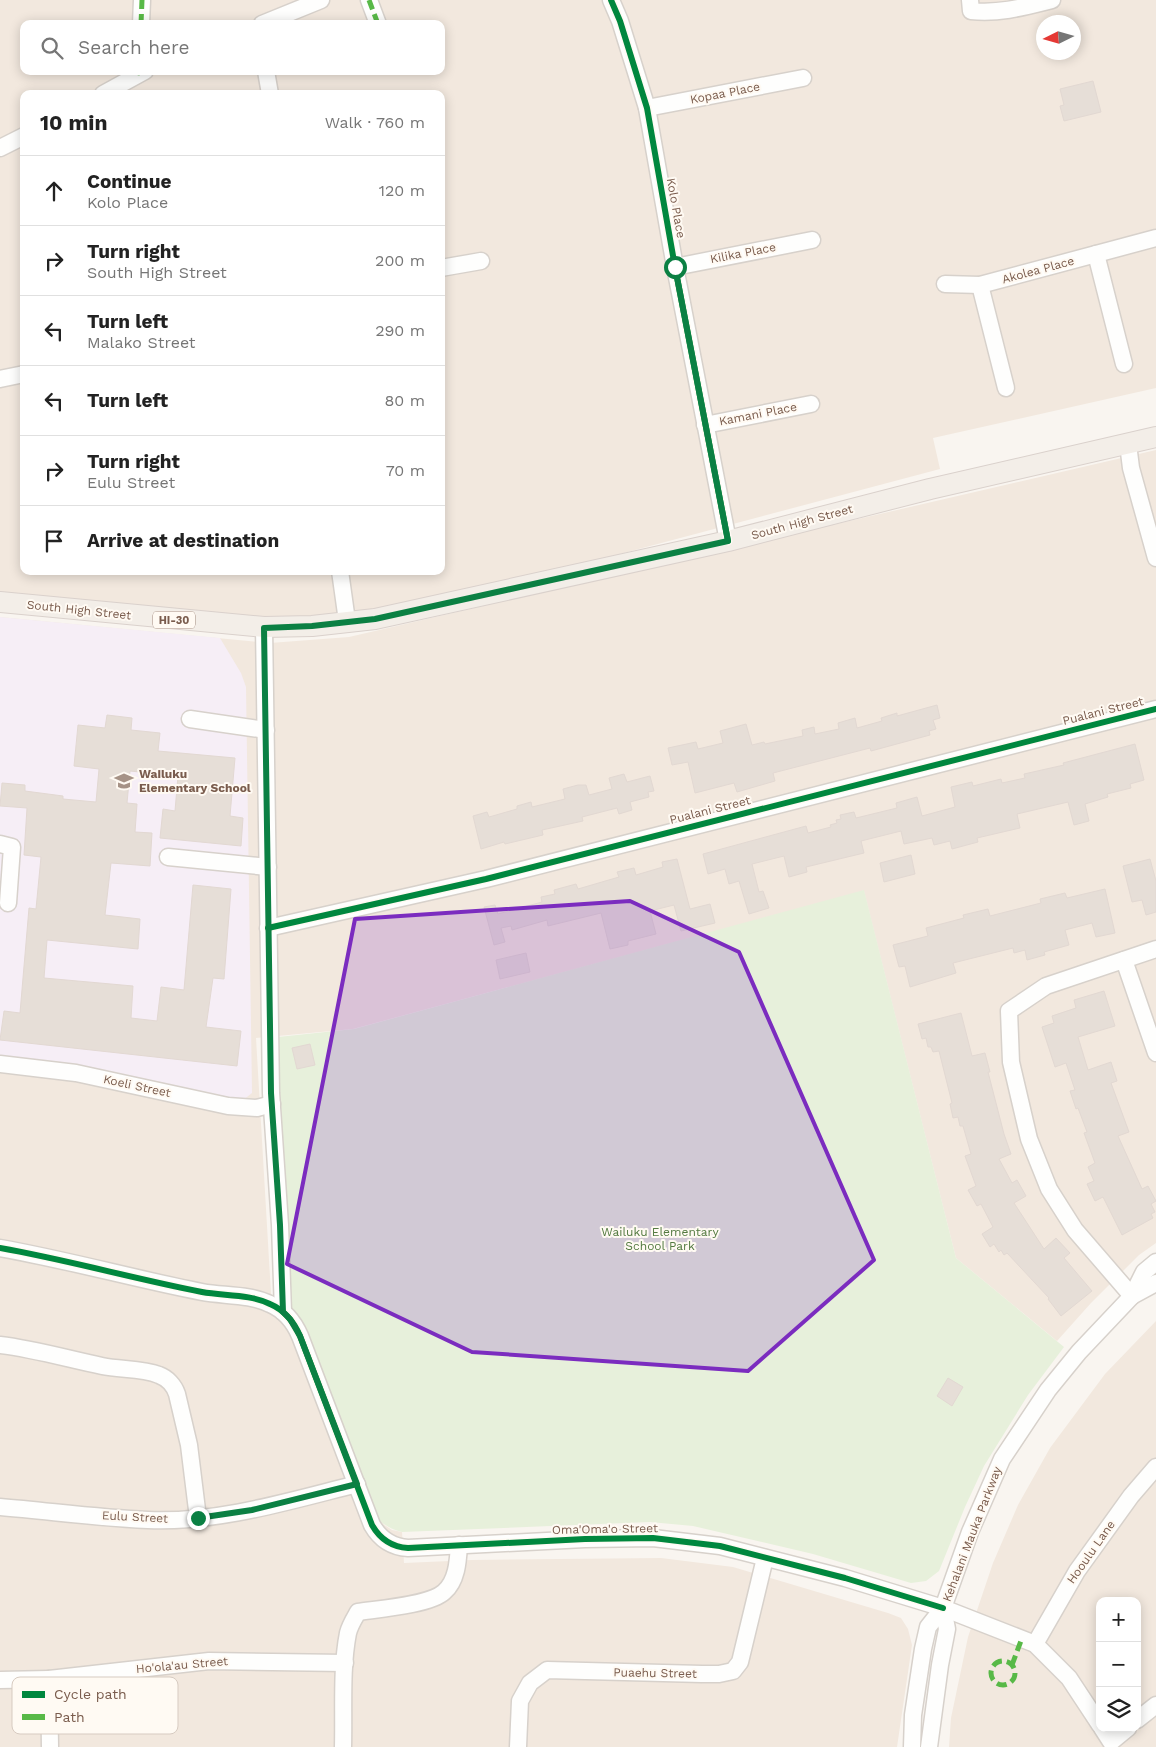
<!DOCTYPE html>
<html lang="en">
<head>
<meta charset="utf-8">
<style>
	:root { --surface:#fff; --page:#f2f2f2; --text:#222; --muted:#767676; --line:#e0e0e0 }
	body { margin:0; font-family:"Work Sans",sans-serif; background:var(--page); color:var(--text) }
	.controls { position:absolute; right:15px; bottom:15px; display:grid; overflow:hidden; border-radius:10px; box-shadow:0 2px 12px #0003 }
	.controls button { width:45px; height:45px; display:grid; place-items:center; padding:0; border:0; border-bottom:1px solid var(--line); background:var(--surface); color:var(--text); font:25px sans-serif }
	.compass { position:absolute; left:1036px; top:15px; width:45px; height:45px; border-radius:50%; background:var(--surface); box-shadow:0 2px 12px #0003; rotate:265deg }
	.stop { position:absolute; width:15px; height:15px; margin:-11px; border:4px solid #0b8043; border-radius:50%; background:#fff }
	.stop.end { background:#0b8043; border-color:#fff; box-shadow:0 1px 5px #0008 }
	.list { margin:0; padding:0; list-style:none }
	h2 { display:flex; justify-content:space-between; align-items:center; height:65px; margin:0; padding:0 20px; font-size:21px }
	h2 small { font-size:16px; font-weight:400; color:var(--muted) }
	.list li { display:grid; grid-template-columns:32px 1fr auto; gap:15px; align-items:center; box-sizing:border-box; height:70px; padding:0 20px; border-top:1px solid var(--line) }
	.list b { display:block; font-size:19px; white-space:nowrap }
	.list p { margin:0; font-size:16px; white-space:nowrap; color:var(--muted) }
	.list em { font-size:16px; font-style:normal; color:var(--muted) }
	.icon { flex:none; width:28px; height:28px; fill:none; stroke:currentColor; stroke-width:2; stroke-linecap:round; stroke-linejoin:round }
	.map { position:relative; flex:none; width:1156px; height:1747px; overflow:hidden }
	.search { position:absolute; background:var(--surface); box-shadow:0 2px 12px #0003; left:20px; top:20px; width:425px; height:55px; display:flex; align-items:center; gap:12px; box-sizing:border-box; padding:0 18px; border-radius:10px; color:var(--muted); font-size:19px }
	.panel { position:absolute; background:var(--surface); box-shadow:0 2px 12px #0003; left:20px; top:90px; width:425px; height:485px; border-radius:10px }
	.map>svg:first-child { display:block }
	.residential { fill:#f2e8de; fill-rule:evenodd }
	.education { fill:#f6eef6 }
	.green { fill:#e7f0db }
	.building { fill:#e6ded7; stroke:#e2d8d2 }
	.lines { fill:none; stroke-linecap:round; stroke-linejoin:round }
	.minor-casing { stroke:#d7d1cb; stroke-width:19 }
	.major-casing { stroke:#dad1cc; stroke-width:22 }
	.minor { stroke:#fefefd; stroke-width:16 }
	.major { stroke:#f3eee8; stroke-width:20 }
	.quiet { stroke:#58b947; stroke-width:5; stroke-dasharray:10 5; stroke-linecap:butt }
	.cycleway-casing { stroke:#fffaf3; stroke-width:9 }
	.cycleway { stroke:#00873e; stroke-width:6 }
	.route { stroke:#0b8043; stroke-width:6 }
	.marked { fill:#7b2cbf; fill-opacity:0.2; stroke:#7b2cbf; stroke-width:4; stroke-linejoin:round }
	.labels { text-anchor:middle; stroke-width:4; stroke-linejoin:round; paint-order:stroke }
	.shield { fill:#fffaf3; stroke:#a28b7f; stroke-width:1 }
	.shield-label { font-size:11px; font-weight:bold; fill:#7a5c4d }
	.street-label { font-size:12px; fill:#7a5c4d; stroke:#fffaf3 }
	.poi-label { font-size:12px; font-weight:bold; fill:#7a5c4d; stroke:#fffaf3; text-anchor:start }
	.park-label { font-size:12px; fill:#537a41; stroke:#fffaf3 }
	.key { fill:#fffaf3; stroke:#d7cbc1; stroke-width:1 }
	.key-label { font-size:14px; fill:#7a5c4d }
</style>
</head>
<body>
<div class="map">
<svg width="1156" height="1747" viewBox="0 0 1156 1747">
	<rect width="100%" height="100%" fill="#f9f5f0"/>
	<g class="residential">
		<path d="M0 0H1156V388L933 438 940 469 375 619 312 626 0 602ZM1044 22H1074V52H1044ZM24 24H441V71H24ZM24 94H441V571H24Z"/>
		<polygon points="1156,450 1156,1243 1139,1255 1091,1303 1057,1341 956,1258 864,891 353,1029 256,1038 271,1294 284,1304 383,1524 392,1530 402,1532 404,1563 472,1560 661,1558 733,1567 888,1613 901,1618 908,1629 912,1645 897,1747 0,1747 0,617 270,643 349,637"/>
		<path d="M1156 1321V1747H949L951 1718 968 1637 993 1563 1018 1505 1050 1448 1105 1374ZM1100 1601H1137V1728H1100Z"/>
	</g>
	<polygon class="education" points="0,617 220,638 241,673 246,687 252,1093 242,1101 61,1062 0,1057"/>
	<path class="green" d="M864 890 956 1258 1064 1347 1028 1395 984 1466 965 1507 939 1571 926 1581 911 1583 813 1554 693 1526 650 1522 402 1532C390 1529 383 1524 374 1516L284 1304 278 1037 354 1029Z"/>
	<g class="building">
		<polygon points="1093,81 1101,112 1064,121 1060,106 1064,105 1060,89"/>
		<polygon points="937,705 940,718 933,720 936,729 929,731 930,735 871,751 870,748 773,773 775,781 737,792 734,783 695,793 688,762 672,765 668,748 696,742 698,749 723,743 720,731 746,724 752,745 764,742 765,744 803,736 802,730 814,727 815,734 839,729 838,723 855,718 857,728 882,721 881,718 897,713 897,716"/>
		<polygon points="107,715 132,718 131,730 160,733 158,751 235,758 230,816 243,818 241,846 160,838 163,809 175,811 178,776 130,771 127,803 137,804 135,832 152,833 150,866 111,863 105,915 140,919 138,949 47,940 44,978 133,986 131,1018 157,1021 161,987 184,990 193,885 231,889 224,979 213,978 206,1027 241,1031 237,1066 0,1040 4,1011 20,1013 29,908 36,909 41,857 24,855 27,808 0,806 2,783 25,785 25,791 63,796 63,799 96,802 99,769 74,766 78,725 105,728"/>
		<polygon points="1135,744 1144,780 1130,784 1131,788 1107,794 1108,797 1085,804 1089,821 1074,825 1068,802 1017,814 1020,828 977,838 978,842 952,849 950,841 934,845 932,838 904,844 901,831 861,841 864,853 806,867 807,872 789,877 784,856 752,864 759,892 763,891 769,908 749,914 739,881 729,884 725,869 708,874 703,854 806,826 808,833 831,827 830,825 837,823 836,820 841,819 840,815 854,812 856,818 897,808 896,803 917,797 922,816 955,807 951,787 972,782 973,786 1001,779 1002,783 1025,778 1024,774 1064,765 1063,763"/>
		<polygon points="624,774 627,782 650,776 654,791 648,792 649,797 630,802 632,810 619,814 617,808 582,817 583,821 542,830 543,835 505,844 504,842 481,849 473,816 487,812 489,817 517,809 517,806 531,802 532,807 565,799 563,789 578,785 586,785 589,795 612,789 609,778"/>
		<polygon points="911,855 915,874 884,882 880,863"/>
		<polygon points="677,859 690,909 710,904 715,923 681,931 674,905 650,911 656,934 628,941 628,945 610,949 601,913 548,926 547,920 512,930 511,926 501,928 505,942 494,945 484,907 495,905 498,914 542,902 541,897 555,894 554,890 576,884 578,889 619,877 617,872 634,868 636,875 663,867 662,862"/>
		<polygon points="1150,859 1156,881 1156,912 1146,915 1142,900 1132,902 1123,866"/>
		<polygon points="1105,889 1115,933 1096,937 1092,923 1065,930 1069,945 1044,952 1045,955 1027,960 1025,950 1014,953 1013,948 953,963 956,973 910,987 905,966 899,967 893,945 928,936 926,928 964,918 963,915 988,909 990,916 1041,903 1040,899 1065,893 1067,898"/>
		<polygon points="526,953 530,972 500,979 496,960"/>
		<polygon points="1104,991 1115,1026 1078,1037 1088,1070 1111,1062 1117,1081 1111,1083 1129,1132 1118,1136 1142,1189 1148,1186 1156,1201 1151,1204 1155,1212 1151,1214 1153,1218 1122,1235 1103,1197 1095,1201 1087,1184 1094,1181 1088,1167 1095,1163 1084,1133 1087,1132 1078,1108 1076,1109 1070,1091 1075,1090 1066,1063 1055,1067 1042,1027 1054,1023 1052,1016 1076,1008 1074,1000"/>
		<polygon points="961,1013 972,1056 985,1053 990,1072 988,1072 1004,1134 1011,1154 999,1159 1012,1183 1017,1180 1026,1196 1014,1203 1044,1249 1056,1238 1070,1253 1064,1258 1092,1291 1061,1316 1048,1299 1049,1298 1007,1253 1004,1255 1001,1250 999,1252 994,1244 990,1247 982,1234 993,1227 981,1204 977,1206 968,1190 976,1186 965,1156 971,1154 963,1126 960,1126 958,1117 953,1118 950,1104 952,1103 939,1051 933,1052 931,1047 928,1047 926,1038 922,1039 918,1024"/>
		<polygon points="310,1044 315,1065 297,1069 292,1048"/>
		<polygon points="948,1378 963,1387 952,1406 937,1396"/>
	</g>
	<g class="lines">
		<g class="minor-casing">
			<g id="minor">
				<polyline points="369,0 378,24"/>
				<polyline points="611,0 620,21 647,108 675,267 728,541"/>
				<path d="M970 0 971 11C1000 14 1024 7 1052 0"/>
				<polyline points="141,24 142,0"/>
				<polyline points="262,24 321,0"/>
				<polyline points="266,71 270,94"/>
				<polyline points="103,94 145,71"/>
				<polyline points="647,108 803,78"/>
				<polyline points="0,148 24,136"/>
				<polyline points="1096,254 1124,364"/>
				<polyline points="675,267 812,240"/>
				<polyline points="441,268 481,261"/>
				<polyline points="945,284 980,285 1156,238"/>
				<polyline points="980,285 1006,388"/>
				<polyline points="0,379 24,374"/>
				<polyline points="705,425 811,404"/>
				<polyline points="1128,444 1131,468 1156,558"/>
				<polyline points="340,571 347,621"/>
				<polyline points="264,627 271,1093 280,1225 283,1312"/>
				<polyline points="190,719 266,730"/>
				<polyline points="0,844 12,847 8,903"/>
				<polyline points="168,857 268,867"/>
				<polyline points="268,928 486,879 1156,709"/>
				<polyline points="1124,960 1156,1053"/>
				<polyline points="0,1064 76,1073 228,1106 257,1108 272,1104"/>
				<path d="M0 1248C68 1260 135 1279 202 1292 224 1296 250 1294 270 1304 284 1310 294 1322 300 1336L372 1525C380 1539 392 1547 408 1548L585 1539 653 1538 720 1546 845 1578 943 1608 1035 1644 1069 1678 1100 1725"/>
				<polyline points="1132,1296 1075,1230 1049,1189 1029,1139 1011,1062 1009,1011 1046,986 1156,949"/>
				<polyline points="1132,1296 1156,1283"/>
				<path d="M0 1345C34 1349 68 1359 102 1366 120 1370 142 1368 159 1375 167 1378 174 1385 177 1394L189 1445 198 1518"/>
				<path d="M0 1507C49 1511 98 1518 148 1520 218 1523 289 1501 357 1484"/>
				<polyline points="1035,1644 1077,1571 1131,1496 1156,1467"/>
				<polyline points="0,1680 49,1679"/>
				<polyline points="1137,1720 1156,1705"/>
				<polyline points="1102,1728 1111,1742 1128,1728"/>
				<polyline points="50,1747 49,1679 209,1661 345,1663"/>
				<path d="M343 1747C344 1710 341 1669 348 1633 350 1625 354 1619 358 1612 378 1609 430 1605 444 1592 457 1581 458 1561 459 1545"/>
				<polyline points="518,1747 520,1701 530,1683 547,1670 702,1674 719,1674 733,1671 740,1662 765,1558"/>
				<polyline points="912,1747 913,1715 923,1649 928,1627 943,1608 970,1532 1002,1459 1048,1390 1079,1352 1132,1296 1144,1272 1156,1262"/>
				<polyline points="929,1747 940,1665 947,1629 943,1608"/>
			</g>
		</g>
		<g class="major-casing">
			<polyline id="major" points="0,602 264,627 312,626 375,619 728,541 930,489 1156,437"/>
		</g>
		<use href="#minor" class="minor"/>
		<use href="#major" class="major"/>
		<g class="quiet">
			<polyline points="369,0 378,24"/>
			<polyline points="141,24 142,0"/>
			<polyline points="137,75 138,71"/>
			<circle cx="1003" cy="1673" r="12"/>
			<polyline points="1012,1665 1022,1638"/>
		</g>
		<g class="cycleway-casing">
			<g id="cycleway">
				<polyline points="611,0 620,21 647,108 675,267 728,541"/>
				<polyline points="268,928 486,879 1156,709"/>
				<path d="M0 1248C68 1260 135 1279 202 1292 224 1296 250 1294 270 1304 284 1310 294 1322 300 1336L372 1525C380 1539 392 1547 408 1548L585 1539 653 1538 720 1546 845 1578 943 1608"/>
			</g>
		</g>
		<use href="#cycleway" class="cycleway"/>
	</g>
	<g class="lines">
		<polyline class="route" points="198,1518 252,1510 357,1484 300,1336 290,1319 283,1312 280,1225 271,1093 264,628 312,626 375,619 728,541 675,267"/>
	</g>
	<path class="marked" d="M630 901 739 952 874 1260 748 1371 472 1352 287 1264 355 919Z"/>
	<defs>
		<g id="school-bare" transform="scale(1.5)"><path d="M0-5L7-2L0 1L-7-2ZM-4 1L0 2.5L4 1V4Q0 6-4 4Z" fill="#a69286" stroke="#fffaf3" stroke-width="2.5" paint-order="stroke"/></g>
	</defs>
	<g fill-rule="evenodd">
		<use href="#school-bare" x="124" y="781"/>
	</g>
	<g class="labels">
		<rect class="shield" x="153" y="611.5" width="42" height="17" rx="4"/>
		<g class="shield-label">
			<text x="174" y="624">HI-30</text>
		</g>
		<g class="street-label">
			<text transform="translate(725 93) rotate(-11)" y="4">Kopaa Place</text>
			<text transform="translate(676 208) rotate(80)" y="4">Kolo Place</text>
			<text transform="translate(743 253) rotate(-11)" y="4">Kilika Place</text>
			<text transform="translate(1038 270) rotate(-15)" y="4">Akolea Place</text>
			<text transform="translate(758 414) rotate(-11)" y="4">Kamani Place</text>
			<text transform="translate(802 522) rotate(-15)" y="4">South High Street</text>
			<text transform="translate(79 610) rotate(6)" y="4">South High Street</text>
			<text transform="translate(1103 711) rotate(-14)" y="4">Pualani Street</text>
			<text transform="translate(710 810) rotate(-14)" y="4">Pualani Street</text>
			<text transform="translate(137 1086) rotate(12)" y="4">Koeli Street</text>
			<text transform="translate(135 1517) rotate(3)" y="4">Eulu Street</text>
			<text transform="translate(605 1529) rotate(-1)" y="4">Oma'Oma'o Street</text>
			<text transform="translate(972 1534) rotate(-69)" y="4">Kehalani Mauka Parkway</text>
			<text transform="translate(1091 1552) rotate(-55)" y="4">Hooulu Lane</text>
			<text transform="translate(182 1665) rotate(-5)" y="4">Ho'ola'au Street</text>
			<text transform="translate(655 1673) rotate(1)" y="4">Puaehu Street</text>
		</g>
		<g class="poi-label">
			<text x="139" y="778">Wailuku<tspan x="139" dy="14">Elementary School</tspan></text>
		</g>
		<g class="park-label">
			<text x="660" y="1236">Wailuku Elementary<tspan x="660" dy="14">School Park</tspan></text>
		</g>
	</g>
	<rect x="12" y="1677" width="166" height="57" rx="8" class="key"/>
	<rect x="22" y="1691" width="23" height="7" fill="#00873e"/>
	<rect x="22" y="1714" width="23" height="6" fill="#58b947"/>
	<g class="key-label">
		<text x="54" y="1699">Cycle path</text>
		<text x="54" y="1722">Path</text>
	</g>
</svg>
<div class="controls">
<button>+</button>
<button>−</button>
<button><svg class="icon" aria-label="layers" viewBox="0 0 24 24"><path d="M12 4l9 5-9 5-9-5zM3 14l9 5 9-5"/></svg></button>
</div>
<svg class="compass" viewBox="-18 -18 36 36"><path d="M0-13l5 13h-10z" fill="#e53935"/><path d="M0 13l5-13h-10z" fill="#767676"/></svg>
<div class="stop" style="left:675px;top:267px"></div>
<div class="stop end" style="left:198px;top:1518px"></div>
<div class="search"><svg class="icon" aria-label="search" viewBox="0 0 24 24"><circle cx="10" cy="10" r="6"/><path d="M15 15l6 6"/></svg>Search here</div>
<section class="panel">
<h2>10 min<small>Walk · 760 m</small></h2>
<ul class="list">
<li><svg class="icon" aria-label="ahead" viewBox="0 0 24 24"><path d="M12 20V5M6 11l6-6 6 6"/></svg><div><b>Continue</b><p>Kolo Place</p></div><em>120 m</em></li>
<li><svg class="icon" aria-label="right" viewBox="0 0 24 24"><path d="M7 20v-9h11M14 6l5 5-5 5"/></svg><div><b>Turn right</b><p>South High Street</p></div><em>200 m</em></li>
<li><svg class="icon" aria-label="left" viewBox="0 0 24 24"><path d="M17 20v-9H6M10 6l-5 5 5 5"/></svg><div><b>Turn left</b><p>Malako Street</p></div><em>290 m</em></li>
<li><svg class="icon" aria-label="left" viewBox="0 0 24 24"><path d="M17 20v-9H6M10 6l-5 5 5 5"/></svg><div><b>Turn left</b></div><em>80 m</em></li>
<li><svg class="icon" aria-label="right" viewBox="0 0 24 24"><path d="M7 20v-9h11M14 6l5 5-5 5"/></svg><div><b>Turn right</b><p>Eulu Street</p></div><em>70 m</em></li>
<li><svg class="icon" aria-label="arrive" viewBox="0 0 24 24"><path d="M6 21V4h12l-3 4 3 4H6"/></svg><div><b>Arrive at destination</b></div></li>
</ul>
</section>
</div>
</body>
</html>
